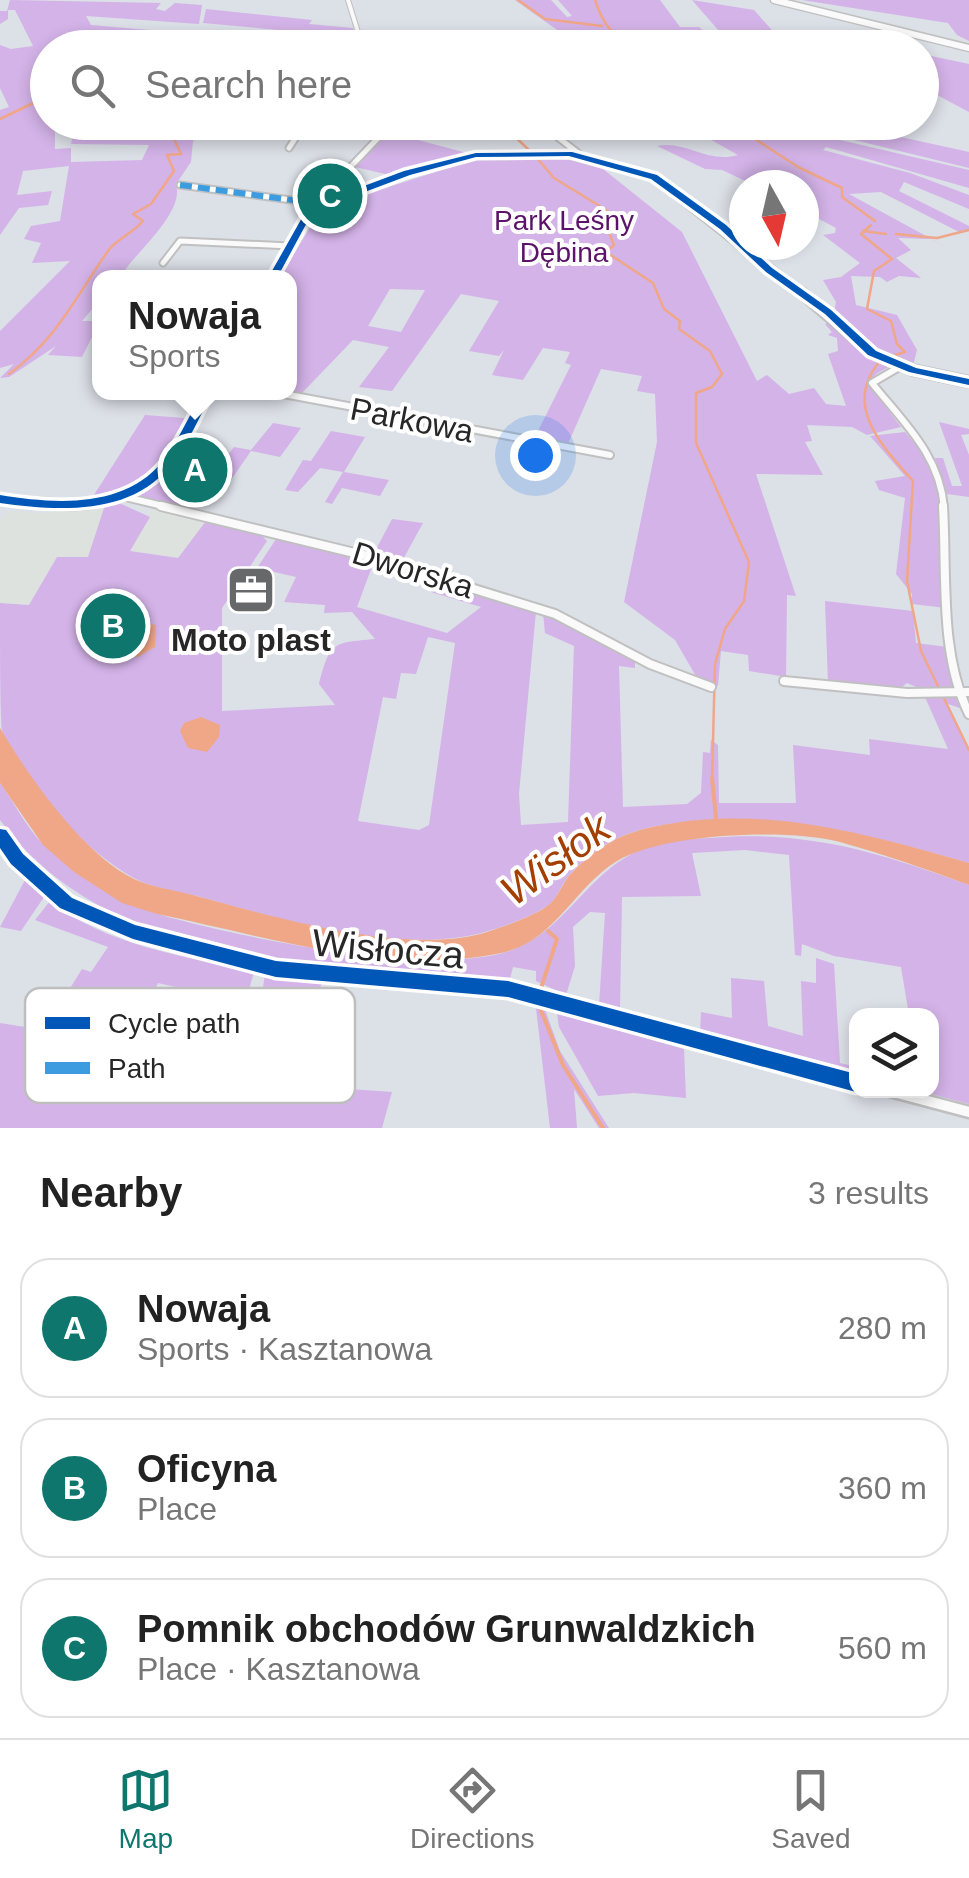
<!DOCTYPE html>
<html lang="en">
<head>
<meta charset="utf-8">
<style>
	:root { --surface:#fff; --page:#f2f2f2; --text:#222; --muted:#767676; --line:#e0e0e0; --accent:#0f766e }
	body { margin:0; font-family:Arial,sans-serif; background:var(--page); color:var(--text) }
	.controls { position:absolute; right:30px; bottom:30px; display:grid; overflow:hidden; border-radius:20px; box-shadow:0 5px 15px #0003 }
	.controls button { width:90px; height:90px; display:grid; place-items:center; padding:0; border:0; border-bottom:2px solid var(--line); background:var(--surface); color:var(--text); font:50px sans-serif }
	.compass { position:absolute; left:729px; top:170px; width:90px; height:90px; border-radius:50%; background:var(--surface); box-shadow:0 5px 15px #0003; rotate:172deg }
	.you { position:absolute; left:535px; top:455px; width:35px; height:35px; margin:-25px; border:8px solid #fff; border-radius:50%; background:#1a73e8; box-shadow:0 0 0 15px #1a73e833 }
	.badge { display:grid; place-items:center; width:65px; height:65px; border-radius:50%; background:var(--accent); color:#fff; font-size:32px; font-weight:700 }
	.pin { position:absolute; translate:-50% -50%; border:5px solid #fff; box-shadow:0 2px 10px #0006 }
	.popup { position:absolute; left:92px; top:270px; width:205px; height:130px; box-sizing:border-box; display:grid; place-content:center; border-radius:20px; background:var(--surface); filter:drop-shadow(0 2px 8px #0005); font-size:32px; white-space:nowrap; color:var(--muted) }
	.popup b { font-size:38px; color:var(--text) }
	.popup::after { content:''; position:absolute; left:50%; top:100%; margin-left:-20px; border:20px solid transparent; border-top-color:var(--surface) }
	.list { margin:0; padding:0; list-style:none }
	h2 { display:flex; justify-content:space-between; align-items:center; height:130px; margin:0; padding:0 40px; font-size:42px }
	h2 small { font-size:32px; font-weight:400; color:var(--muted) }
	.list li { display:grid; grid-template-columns:65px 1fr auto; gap:30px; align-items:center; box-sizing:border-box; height:140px; margin:0 20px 20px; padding:0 20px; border:2px solid var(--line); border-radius:30px }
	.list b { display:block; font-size:38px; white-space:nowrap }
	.list p { margin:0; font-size:32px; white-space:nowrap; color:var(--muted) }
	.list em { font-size:32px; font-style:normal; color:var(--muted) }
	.icon { flex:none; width:55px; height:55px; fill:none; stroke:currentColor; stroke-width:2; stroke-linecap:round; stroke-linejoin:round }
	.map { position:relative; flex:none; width:969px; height:1128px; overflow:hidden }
	.search { position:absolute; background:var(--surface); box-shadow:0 5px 15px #0003; left:30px; right:30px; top:30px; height:110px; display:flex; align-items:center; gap:25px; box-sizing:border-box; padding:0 35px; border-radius:55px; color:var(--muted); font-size:38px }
	.sheet { height:610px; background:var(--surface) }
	nav { display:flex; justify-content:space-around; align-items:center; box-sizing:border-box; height:140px; border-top:2px solid var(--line); background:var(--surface); font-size:28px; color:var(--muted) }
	nav a { display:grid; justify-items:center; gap:5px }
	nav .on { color:var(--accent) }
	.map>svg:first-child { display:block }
	.industrial { fill:#dee2df }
	.green { fill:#d4b3e8; fill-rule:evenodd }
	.water { fill:#f0a788 }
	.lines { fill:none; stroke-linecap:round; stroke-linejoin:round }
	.stream-far1 { stroke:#f0a788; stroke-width:2.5 }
	.stream { stroke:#f0a788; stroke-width:4 }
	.street-far4-casing { stroke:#bfc0bf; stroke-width:6 }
	.street-far3-casing { stroke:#bfc0bf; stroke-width:9 }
	.street-far2-casing { stroke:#bfc0bf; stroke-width:10 }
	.street-far1-casing { stroke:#bfc0bf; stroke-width:12 }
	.street-casing { stroke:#bfc0bf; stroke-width:15 }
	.secondary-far2-casing { stroke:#bfc0bf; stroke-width:9 }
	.secondary-far1-casing { stroke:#bfc0bf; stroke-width:11 }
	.secondary-casing { stroke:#bfc0bf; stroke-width:14 }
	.street-far4 { stroke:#fafafb; stroke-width:4 }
	.street-far3 { stroke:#fafafb; stroke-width:5 }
	.street-far2 { stroke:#fafafb; stroke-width:6 }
	.street-far1 { stroke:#fafafb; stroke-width:8 }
	.street { stroke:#fafafb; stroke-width:10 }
	.secondary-far2 { stroke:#fafafb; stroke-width:6 }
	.secondary-far1 { stroke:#fafafb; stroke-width:8 }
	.secondary { stroke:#fafafb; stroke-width:10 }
	.quiet { stroke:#3d9ce0; stroke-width:6; stroke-dasharray:12 6; stroke-linecap:butt }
	.cycleway-casing { stroke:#fff; stroke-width:7 }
	.cycleway { fill:#0057b8; fill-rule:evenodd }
	.labels { text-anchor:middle; stroke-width:8; stroke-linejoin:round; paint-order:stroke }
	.far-park-label { font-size:28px; fill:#5b1369; stroke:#fff }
	.street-label { font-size:32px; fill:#272727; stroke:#fff }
	.poi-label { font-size:32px; font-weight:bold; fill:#272727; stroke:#fff }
	.near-street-label { font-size:38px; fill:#272727; stroke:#fff }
	.near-water-label { font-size:42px; font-style:italic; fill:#a23f01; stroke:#fff }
	.key { fill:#fff; stroke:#bebebe; stroke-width:2.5 }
	.key-label { font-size:28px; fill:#272727 }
</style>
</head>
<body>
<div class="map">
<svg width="969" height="1128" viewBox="0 0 969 1128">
	<rect width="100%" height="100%" fill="#dce0e7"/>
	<g class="industrial">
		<polygon points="105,505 89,557 57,557 29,605 0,603 0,519 11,511 38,513"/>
		<polygon points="153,510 206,521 179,558 129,550"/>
	</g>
	<g class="green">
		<path d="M10 0 161 3 156 9 165 11 175 3 202 5 199 24 86 16 91 25 197 34 195 47 48 48V122L55 123V149L71 148V162L142 160 149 145 71 144 73 135 160 133 166 125 71 123H214L193 141 191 162 176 184C185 213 136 251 120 277L100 278V300L82 321H100L82 357 48 355 56 346 9 377 0 378 14 364 0 368V331L70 261 32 263 41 243 24 239 31 226 60 221 69 166 23 171 17 195 52 191 48 205 19 208 0 235V110L9 107 0 88V45L11 49 33 46 15 10H8V19L0 24V11H7Z"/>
		<polygon points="515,0 551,0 567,17 572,16 558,0 660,0 680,27 699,27 722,47 581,47"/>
		<polygon points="692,0 754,10 787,47 733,47"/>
		<polygon points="802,0 969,0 969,41 957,35 948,23"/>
		<polygon points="206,9 312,20 309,24 353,28 356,37 203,23"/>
		<polygon points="922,54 969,64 969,112 922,87"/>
		<path d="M681 123H800L823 136 969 170V188L826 147 823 150 910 173 969 195V209L904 182 899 191 969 226V231L961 233 881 192 849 194 948 248 931 239 898 238 911 250 896 258 921 278 899 276 887 282 880 277 851 276 856 305 897 315 917 350 913 366 886 355 834 312 836 302 823 280 841 277 860 263 823 235 835 233 836 228 804 211V185H754L722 170 705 169 657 146C686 140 707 164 738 155Z"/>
		<polygon points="808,123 862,123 887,134 969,152 969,168 834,135"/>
		<polygon points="388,132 467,153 390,175 355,167"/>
		<path d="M541 155 598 165 682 232 757 381 767 375 789 394 814 388 826 404 846 406 828 354 838 351 837 338 828 335 832 332 825 324 829 322 890 366 876 374 870 386 901 427 867 435 852 427 807 425 812 441 805 442 823 475 756 474 796 596 787 595 786 677 749 671 748 655 721 651 718 686 697 678 675 640 624 602 657 442 655 394 637 391 642 376 601 369 567 446 534 439 571 365 565 363 570 352 543 348 523 380 492 375 504 350 499 356 469 351 499 301 461 294 392 391 359 387 389 347 353 340 300 395 290 392V278H279L322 208 480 158ZM390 289 425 290 401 332 368 326Z"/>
		<path d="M145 415 185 418C158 465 148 484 92 498Z"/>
		<polygon points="939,422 969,429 969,434 961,435 969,455 969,497 947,494 935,458 943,458 952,486 962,486"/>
		<polygon points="273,423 301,428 280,457 251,451 231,480 211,476 234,447 251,450"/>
		<polygon points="331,431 365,437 344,472 389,480 380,496 342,488 332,504 325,502 343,472 320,468 298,492 285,490 303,460 311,461"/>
		<polygon points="905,432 928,459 939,486 946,608 912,604 912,594 896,574 905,498 879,490 875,481 905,476 870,436"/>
		<polygon points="168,467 200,473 176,509 138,498"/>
		<path d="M117 502 150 517 130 551 178 558 206 521 259 533 267 541 222 608V711L335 705 319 684C330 641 333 643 375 639L352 612 324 613 325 605 284 602 296 577 257 568 278 536 536 611 519 794 521 825 568 822 574 646 545 633 543 613 635 662V668L619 666 623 807 687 804 701 793 703 752 710 753 711 740 718 745 719 803H796L793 745 870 755 869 739 948 749 925 697H955L963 709 948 704 969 748V863C867 834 771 808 664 825 625 830 592 848 567 878 561 886 557 898 550 904 536 915 505 926 488 931 404 957 280 919 197 896 177 891 150 888 132 877 81 847 25 786 2 731 0 711 0 630 0 603L29 605 57 557H88L105 505ZM373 564 434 584 431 592 481 607 447 633 357 607ZM428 637 455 643 429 825 419 830 358 821 383 697 396 699 401 673 416 674Z"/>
		<polygon points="392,519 423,523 401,563 373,555"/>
		<polygon points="825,601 913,611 916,643 947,647 953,687 923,690 907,683 898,690 828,683"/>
		<path d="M0 783C14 802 27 829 44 845 59 859 142 909 161 915 242 938 428 976 506 952 567 934 587 867 650 846 668 839 692 839 710 838 809 830 877 852 969 885V1104L920 1091 932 1090V1016L909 1015 901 967 834 956 802 944 801 956 795 955 789 855 745 850 692 853 701 896 622 897 620 1010 599 1005 605 913 590 912 573 927 575 966 566 995 536 981V971L513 967 509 983C335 958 117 977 0 820Z"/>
		<polygon points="25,880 44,897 21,931 0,927"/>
		<path d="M50 901C105 945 186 957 254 972L245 1003 158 983 113 1076 198 1091 256 1034 265 974 323 981 278 1084 392 1092 382 1128H0V1023L44 1030 82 969 91 972 108 947 35 920Z"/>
		<polygon points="816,958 834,964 840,1063 856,1067 856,1074 700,1033 701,1012 732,1018 731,978 764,981 768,1026 803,1036 801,981 816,983"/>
		<polygon points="536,1008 545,1010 560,1051 609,1128 599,1128 574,1089 577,1128 550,1128"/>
		<polygon points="557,1013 684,1049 686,1098 634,1093 598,1096 559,1027"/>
	</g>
	<g class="water">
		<polygon points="142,622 156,625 155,647 138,657 120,654 118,649"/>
		<polygon points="201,717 220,725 219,737 207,752 188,748 180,731 184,723"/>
		<path d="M0 728C29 777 82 853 134 879 151 887 174 890 193 895 271 916 412 958 490 931 507 925 538 915 551 903 558 896 562 885 568 877 593 849 620 833 657 826 764 804 867 834 969 863V885C926 869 883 854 840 842 788 828 663 833 617 861 573 888 555 942 501 953 390 977 266 936 157 914L122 903 74 872 43 845 0 783Z"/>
	</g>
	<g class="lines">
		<g class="stream-far1">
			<polyline points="518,0 545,19 602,26"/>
			<path d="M595 0C606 33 618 41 652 48"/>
			<polyline points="0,119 48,96"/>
			<polyline points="729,122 798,167 842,188 842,197 875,221"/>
			<polyline points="495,129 509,131 530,151"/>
			<polyline points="536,157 554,178 611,213 606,225 614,245 606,252 653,283 664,309 680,321 679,329 710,351 722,374 712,387 696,393 696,443 749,562 744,601 725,629 715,664 712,780"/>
			<polyline points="871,225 861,234 892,259 874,271 867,309 891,321 897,344 905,352 892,356"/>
			<polyline points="863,231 886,234"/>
			<polyline points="896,234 937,238 969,230"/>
			<path d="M880 361C842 405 882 446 913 481L907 581 921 651 969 750"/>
			<path d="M9 374C58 338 74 299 108 251 115 240 132 234 143 221L133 214 151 204 174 171 167 155 181 154 174 139 195 122"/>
		</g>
		<g class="stream">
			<polyline points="712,778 716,818"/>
			<polyline points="541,988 557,939 548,931"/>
			<polyline points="540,1008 563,1065 603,1128"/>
		</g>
		<g class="street-far4-casing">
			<g id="street-far4">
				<polyline points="348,0 363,48"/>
				<polyline points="197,48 199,33"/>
				<polyline points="320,122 379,130"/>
				<polyline points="539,122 550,130"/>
				<polyline points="301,130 306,122"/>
				<polyline points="381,130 383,122"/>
			</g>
		</g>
		<g class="street-far3-casing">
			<g id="street-far3">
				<polyline points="361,128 383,131"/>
				<polyline points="546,128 582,156"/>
				<polyline points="289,148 302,128"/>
				<polyline points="180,185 314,203"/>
				<polyline points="315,204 379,137 381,128"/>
				<polyline points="163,263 180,241 290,246"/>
			</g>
		</g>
		<g class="street-far2-casing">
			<g id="street-far2">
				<path d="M901 366 872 383C904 423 940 455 944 508"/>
				<polyline points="273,392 610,455"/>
				<polyline points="121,496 171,508"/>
			</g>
		</g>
		<g class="street-far1-casing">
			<g id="street-far1">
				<polyline points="161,506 367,556 555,614 650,664 711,687"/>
				<path d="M943 506C947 572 939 654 969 714"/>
				<polyline points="784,681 907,693 969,692"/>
			</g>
		</g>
		<g class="street-casing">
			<g id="street">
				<polyline points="0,835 17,859 66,903 133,932 276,969 508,989 856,1083"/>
				<polyline points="886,1090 969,1112"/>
			</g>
		</g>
		<g class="secondary-far2-casing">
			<polyline id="secondary-far2" points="774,0 969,48"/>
		</g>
		<g class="secondary-far1-casing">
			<polyline id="secondary-far1" points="272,278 307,216 319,206 407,173 476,155 569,154 654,177 805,296"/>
		</g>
		<g class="secondary-casing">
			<g id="secondary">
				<polyline points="802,293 872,353 913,370 969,382"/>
				<path d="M0 499C54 507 124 513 164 467 182 445 193 417 208 392"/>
			</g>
		</g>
		<use href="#street-far4" class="street-far4"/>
		<use href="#street-far3" class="street-far3"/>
		<use href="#street-far2" class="street-far2"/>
		<use href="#street-far1" class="street-far1"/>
		<use href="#street" class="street"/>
		<use href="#secondary-far2" class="secondary-far2"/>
		<use href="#secondary-far1" class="secondary-far1"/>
		<use href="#secondary" class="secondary"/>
		<polyline class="quiet" points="180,185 314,203"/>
		<g class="cycleway-casing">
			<g id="cycleway">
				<polygon points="572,152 657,175 726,225 744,242 744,245 747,245 772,268 831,310 876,351 916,368 969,379 969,385 909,372 868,355 825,314 766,272 720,229 651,179 569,156 476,157 410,175 322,208 310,217 277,278 268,278 303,216 316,204 404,171 476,153"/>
				<path d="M203 392H213C199 417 188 445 169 467 130 516 56 511 0 503V495C55 504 124 509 163 461 179 440 189 415 203 392Z"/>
				<polygon points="0,829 6,830 23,854 72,898 135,925 276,961 508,981 856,1074 856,1090 860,1090 856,1092 508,997 276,977 133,939 60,908 11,864 0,848"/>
			</g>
		</g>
		<use href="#cycleway" class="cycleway"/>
	</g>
	<defs>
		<g id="office-square" transform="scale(2.5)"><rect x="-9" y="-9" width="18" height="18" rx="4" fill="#66686a" stroke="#fff"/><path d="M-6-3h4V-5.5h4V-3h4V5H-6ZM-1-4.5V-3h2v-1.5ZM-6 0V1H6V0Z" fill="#fff"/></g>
	</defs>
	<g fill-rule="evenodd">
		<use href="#office-square" x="251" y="590"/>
	</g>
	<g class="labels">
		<g class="far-park-label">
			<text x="564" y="230">Park Leśny<tspan x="564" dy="32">Dębina</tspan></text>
		</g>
		<g class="street-label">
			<text transform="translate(412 420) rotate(11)" y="11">Parkowa</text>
			<text transform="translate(413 570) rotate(17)" y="11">Dworska</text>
		</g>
		<g class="poi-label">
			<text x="251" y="651">Moto plast</text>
		</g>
		<g class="near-street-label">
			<text transform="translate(388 949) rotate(5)" y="13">Wisłocza</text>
		</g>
		<g class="near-water-label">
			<text transform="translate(555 859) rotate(-36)" y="15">Wisłok</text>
		</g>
	</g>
	<rect x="25" y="988" width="330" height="115" rx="15" class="key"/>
	<rect x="45" y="1017" width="45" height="12" fill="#0057b8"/>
	<rect x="45" y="1062" width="45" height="12" fill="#3d9ce0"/>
	<g class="key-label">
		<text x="108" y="1033">Cycle path</text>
		<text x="108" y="1078">Path</text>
	</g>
</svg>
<div class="controls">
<button><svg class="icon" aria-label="layers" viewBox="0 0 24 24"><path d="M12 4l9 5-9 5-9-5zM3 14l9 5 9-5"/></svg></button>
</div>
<svg class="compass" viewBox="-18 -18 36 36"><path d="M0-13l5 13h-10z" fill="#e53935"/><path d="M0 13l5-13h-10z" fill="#767676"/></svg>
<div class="you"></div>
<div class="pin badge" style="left:195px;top:470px">A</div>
<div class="popup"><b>Nowaja</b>Sports</div>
<div class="pin badge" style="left:113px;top:626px">B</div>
<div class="pin badge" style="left:330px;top:196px">C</div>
<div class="search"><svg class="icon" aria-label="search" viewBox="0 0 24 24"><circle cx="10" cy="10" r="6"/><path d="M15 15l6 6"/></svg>Search here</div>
</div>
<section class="sheet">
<h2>Nearby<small>3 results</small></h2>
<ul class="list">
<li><span class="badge">A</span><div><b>Nowaja</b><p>Sports · Kasztanowa</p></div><em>280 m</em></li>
<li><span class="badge">B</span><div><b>Oficyna</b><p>Place</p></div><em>360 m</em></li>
<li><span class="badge">C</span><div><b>Pomnik obchodów Grunwaldzkich</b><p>Place · Kasztanowa</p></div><em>560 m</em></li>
</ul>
</section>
<nav>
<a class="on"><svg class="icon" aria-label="map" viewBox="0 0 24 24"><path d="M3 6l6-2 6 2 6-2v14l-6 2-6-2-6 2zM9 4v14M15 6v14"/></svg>Map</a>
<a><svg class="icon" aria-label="directions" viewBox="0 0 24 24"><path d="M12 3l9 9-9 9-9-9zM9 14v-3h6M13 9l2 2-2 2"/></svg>Directions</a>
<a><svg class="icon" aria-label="saved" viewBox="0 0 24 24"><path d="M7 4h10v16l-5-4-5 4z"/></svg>Saved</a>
</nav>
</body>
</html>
